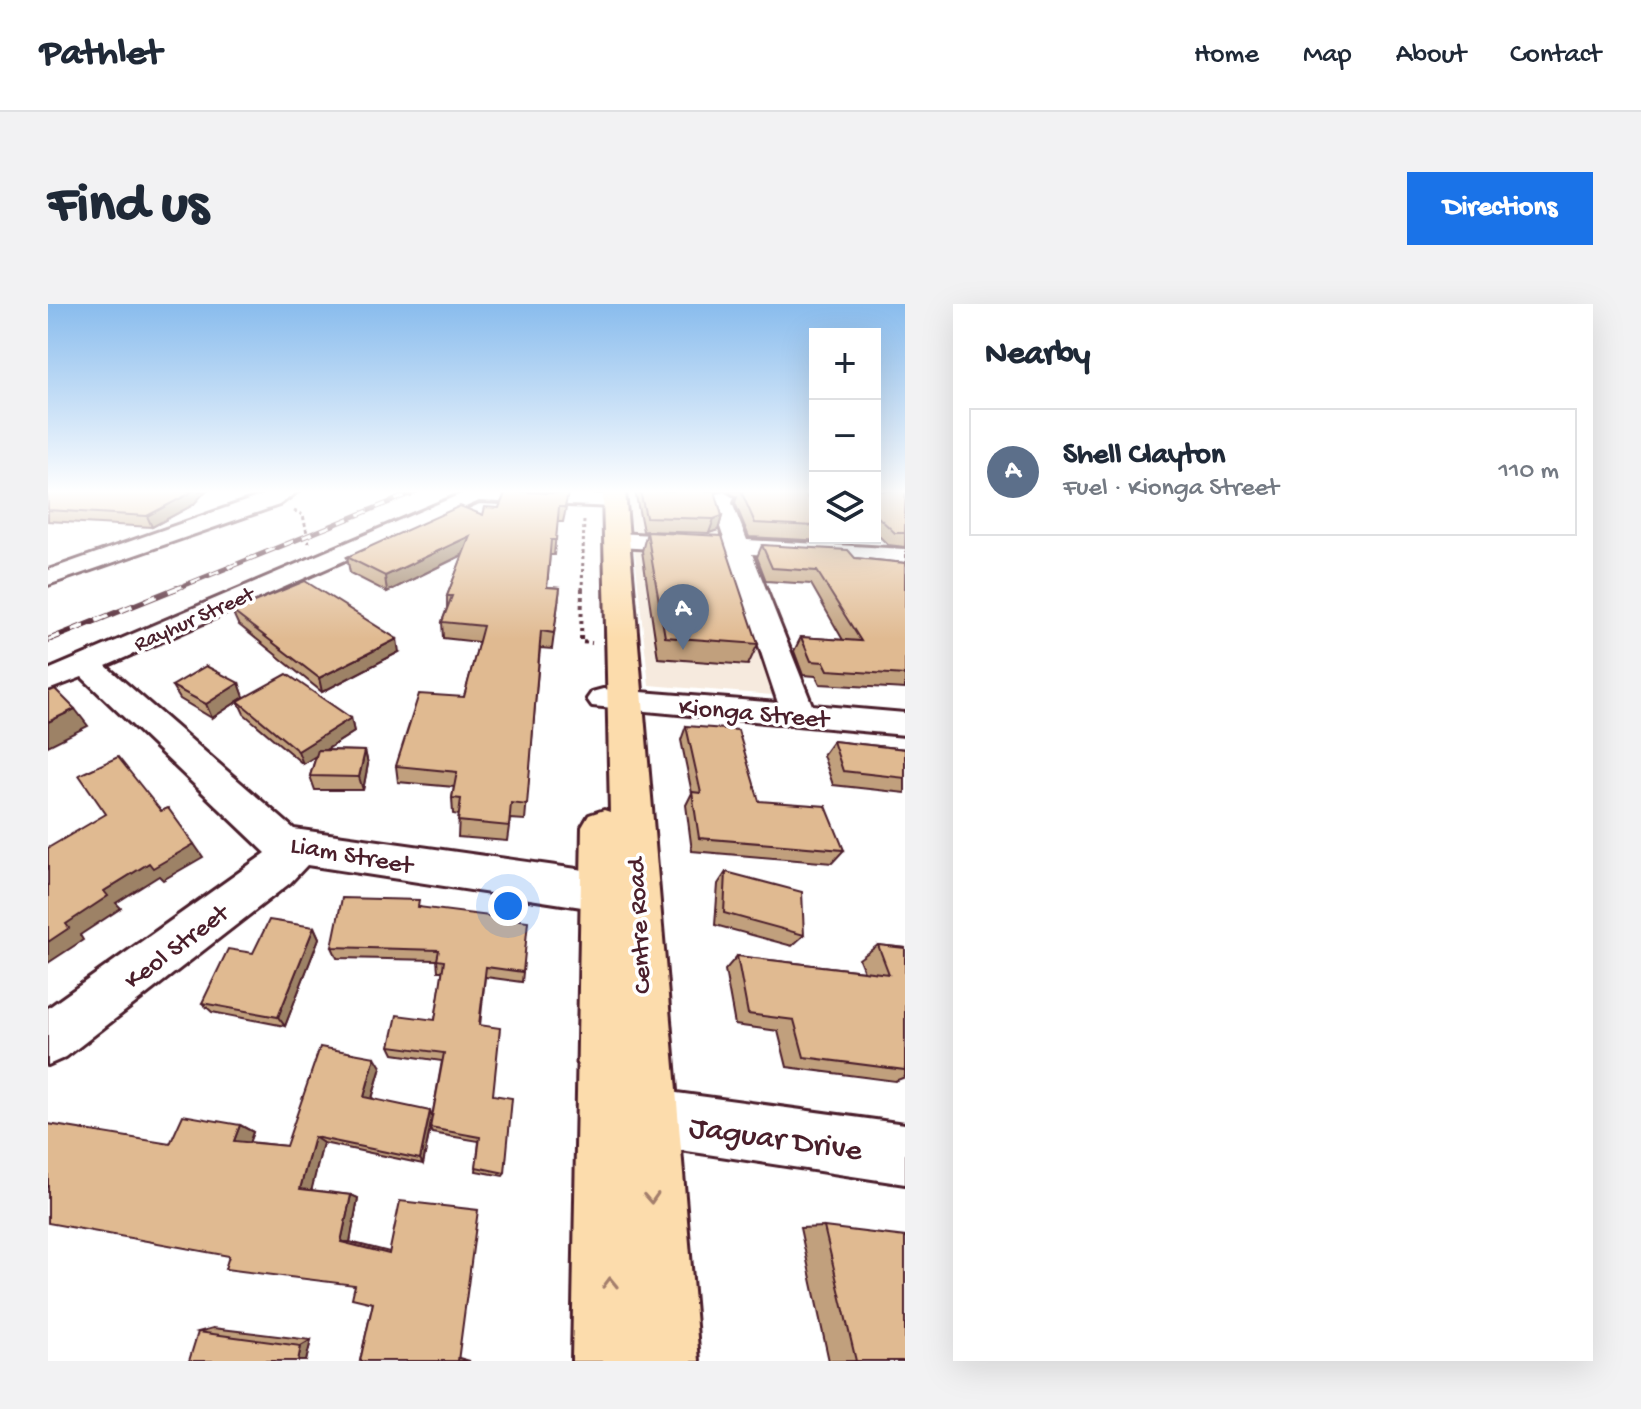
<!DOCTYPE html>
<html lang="en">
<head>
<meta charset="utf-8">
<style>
	:root { --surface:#fff; --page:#f2f2f3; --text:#1f2937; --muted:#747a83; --line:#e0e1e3; --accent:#1a73e8 }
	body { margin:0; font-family:"Gochi Hand",sans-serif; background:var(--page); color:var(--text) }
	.controls { position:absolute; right:24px; top:24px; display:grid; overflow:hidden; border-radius:0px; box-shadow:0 8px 32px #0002 }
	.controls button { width:72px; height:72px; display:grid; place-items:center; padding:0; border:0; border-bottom:2px solid var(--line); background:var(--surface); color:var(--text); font:40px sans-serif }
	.you { position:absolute; left:460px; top:602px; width:28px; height:28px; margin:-20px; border:6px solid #fff; border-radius:50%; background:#1a73e8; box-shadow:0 0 0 12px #1a73e833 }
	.badge { display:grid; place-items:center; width:52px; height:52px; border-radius:50%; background:var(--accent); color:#fff; font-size:26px; font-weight:700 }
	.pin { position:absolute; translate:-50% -66px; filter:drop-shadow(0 2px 4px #0008) }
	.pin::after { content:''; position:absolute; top:42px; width:28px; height:24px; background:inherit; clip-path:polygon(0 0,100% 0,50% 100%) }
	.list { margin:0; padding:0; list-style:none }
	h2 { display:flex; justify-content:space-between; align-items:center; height:104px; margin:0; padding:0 32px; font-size:34px }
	h2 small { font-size:26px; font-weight:400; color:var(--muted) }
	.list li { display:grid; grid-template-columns:52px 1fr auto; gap:24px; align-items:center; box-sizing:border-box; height:128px; margin:0 16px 16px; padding:0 16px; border:2px solid var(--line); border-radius:0px }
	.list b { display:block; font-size:30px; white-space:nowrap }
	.list p { margin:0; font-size:26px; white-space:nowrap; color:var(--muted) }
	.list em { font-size:26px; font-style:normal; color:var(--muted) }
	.icon { flex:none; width:44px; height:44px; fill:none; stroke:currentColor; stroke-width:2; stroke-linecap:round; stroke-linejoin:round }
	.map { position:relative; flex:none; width:857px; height:1057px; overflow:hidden; border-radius:0px }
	header { display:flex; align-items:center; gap:48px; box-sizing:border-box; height:112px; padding:0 40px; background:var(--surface); border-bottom:2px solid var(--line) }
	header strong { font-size:38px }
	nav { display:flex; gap:44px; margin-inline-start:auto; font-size:28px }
	.intro { display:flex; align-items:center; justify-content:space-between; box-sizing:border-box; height:192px; padding:0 48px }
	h1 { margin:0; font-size:56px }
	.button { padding:20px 36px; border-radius:0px; background:var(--accent); color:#fff; font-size:28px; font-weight:700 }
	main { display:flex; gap:48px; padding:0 48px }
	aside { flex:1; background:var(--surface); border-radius:0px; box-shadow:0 8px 32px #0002 }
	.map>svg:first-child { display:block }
	.built { fill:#f6eade }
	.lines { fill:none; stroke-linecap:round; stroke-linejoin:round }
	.minor-casing { stroke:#4a1f2b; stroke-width:6 }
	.major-casing { stroke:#4a1f2b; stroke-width:6 }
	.path-far1 { stroke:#4a1f2b; stroke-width:3; stroke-dasharray:3 3; stroke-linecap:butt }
	.path { stroke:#4a1f2b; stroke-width:4; stroke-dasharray:4 4; stroke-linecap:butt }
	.minor { fill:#fff; fill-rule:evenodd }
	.major { fill:#fcdcac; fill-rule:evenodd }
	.rail-far1-casing { stroke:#4a1f2b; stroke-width:5 }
	.rail-casing { stroke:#4a1f2b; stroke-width:6 }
	.rail-far1 { stroke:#fff; stroke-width:3; stroke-dasharray:10; stroke-linecap:butt }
	.rail { stroke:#fff; stroke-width:4; stroke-dasharray:13; stroke-linecap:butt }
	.wall { fill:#c1a07d; stroke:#4a1f2b; stroke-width:2 }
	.shaded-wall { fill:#9d8266; stroke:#4a1f2b; stroke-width:2 }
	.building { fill:#e0ba91; stroke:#4a1f2b; stroke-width:2 }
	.oneway { stroke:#a37e6c }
	.labels { text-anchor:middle; stroke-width:7; stroke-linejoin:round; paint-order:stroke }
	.far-street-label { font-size:22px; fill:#4a1f2b; stroke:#fff }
	.street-label { font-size:26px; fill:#4a1f2b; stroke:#fff }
	.near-street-label { font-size:32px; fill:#4a1f2b; stroke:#fff }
</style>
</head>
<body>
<header>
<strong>Pathlet</strong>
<nav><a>Home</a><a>Map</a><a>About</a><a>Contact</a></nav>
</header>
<div class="intro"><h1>Find us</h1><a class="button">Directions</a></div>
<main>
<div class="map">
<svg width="857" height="1057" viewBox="0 0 857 1057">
	<rect width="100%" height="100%" fill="#fff"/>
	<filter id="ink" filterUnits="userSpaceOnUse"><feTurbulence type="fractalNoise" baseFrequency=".0125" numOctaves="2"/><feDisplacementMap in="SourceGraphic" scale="16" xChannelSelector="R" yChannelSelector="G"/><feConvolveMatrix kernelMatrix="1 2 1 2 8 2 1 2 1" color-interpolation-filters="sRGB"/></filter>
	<g filter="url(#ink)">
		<polygon class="built" points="580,187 767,187 767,197 680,192 748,393 601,381"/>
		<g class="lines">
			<g class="minor-casing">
				<g id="minor">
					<polygon points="226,187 250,187 231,201 0,281 0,266"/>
					<polygon points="420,187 567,191 577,197 567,203 431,197 58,362 246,525 586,573 601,579 608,592 601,605 586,611 259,561 242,579 18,753 0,761 0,704 218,549 34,373 0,386 0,366"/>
					<polygon points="676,188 686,194 684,199 699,236 857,245 857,259 704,250 764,401 857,409 857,431 544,402 539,395 544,388 555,385 730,399 680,249 569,243 561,241 558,236 561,231 569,229 676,235 664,199 669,190"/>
					<polygon points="599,785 857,820 857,880 599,841 579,833 571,813 579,793"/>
				</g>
			</g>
			<g class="major-casing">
				<polygon id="major" points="555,187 577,187 651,1057 524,1057 534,523 541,511 556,506 562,508"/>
			</g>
			<g class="path-far1">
				<polyline points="344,187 366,193"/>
				<polyline points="246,207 255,211 261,239"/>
				<polyline points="534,286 536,215"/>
			</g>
			<polyline class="path" points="534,284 533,338 544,339"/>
			<use href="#minor" class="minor"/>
			<use href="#major" class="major"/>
			<g class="rail-far1-casing">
				<polyline id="rail-far1" points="125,286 369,187"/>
			</g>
			<g class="rail-casing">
				<polyline id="rail" points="0,336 129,284"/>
			</g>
			<use href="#rail-far1" class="rail-far1"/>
			<use href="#rail" class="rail"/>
		</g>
		<g class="wall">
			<polygon points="0,187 145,201 104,223 0,217"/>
			<polygon points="458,187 518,204 515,218 509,218 506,251 502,251 499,283 512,284 504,345 492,344 477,516 462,515 459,537 410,533 411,511 405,510 404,494 406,483 350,478 348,462 416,393 431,338 395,334 394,318 399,304 399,292 415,251 339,288 302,269 299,253 435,211 451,204"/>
			<polygon points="587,187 670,187 667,188 674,212 670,226 661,229 595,227"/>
			<polygon points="679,187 754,187 767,203 767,234 778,234 777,237 701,233 687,199 689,193"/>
			<polygon points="827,187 857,187 857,243 840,241 827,228"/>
			<polygon points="599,228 710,340 700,361 610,354 594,247"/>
			<polygon points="714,241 807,254 857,259 857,385 772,380 768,372 755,371 746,347 753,333 795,336 763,280 718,277 709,253"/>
			<polygon points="184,307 351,348 274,388 190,320"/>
			<polygon points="191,379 196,393 303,414 306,428 278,446 317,447 320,460 315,486 267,486 262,472 268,452 255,460 196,410 190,397 164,414 132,395 124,382"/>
			<polygon points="638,422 711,497 796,546 784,559 644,547 638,501 644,489 633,436"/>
			<polygon points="785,437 857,445 857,489 785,481 775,451"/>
			<polygon points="678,568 756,631 744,642 667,621 670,580"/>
			<polygon points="372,603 475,668 474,678 437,673 432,722 445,791 457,869 455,872 428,867 431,837 384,829 382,825 375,860 275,839 263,886 303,891 310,894 302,938 342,948 411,1054 422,1057 312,1057 325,999 307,981 181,952 122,840 192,821 205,828 201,838 238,842 333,763 324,795 384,813 394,757 346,750 342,742 387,716 395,667 390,667 389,656 289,654 284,643"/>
			<polygon points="266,623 271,634 237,722 164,708 154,699 205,649"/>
			<polygon points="830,641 857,644 857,773 847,777 739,763 730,727 687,721 677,666 689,652 816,667 811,655"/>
			<polygon points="776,923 857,1057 781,1057 752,924"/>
			<polygon points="165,1024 263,1036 258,1057 150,1028"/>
		</g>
		<g class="shaded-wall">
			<polygon points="144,187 158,187 145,201 104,223 99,212"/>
			<polygon points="674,212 670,226 661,229 666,215"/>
			<polygon points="422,232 422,247 339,288 337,272"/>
			<polygon points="349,335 351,348 274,388 271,374"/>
			<polygon points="191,379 196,393 164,414 158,400"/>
			<polygon points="27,405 40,422 0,442 0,418"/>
			<polygon points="303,414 306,428 255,460 250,447"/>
			<polygon points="317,447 320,460 315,486 311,473"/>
			<polygon points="146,540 155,553 115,576 111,572 68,599 73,604 32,631 35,636 0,659 0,638 18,620 56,587 101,559"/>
			<polygon points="266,623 271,634 237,722 230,713"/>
			<polygon points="327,753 333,763 322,801 316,793"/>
			<polygon points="382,807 384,814 375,860 372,855"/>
			<polygon points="192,821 205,828 200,842 186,837"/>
			<polygon points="266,833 275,839 263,888 252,885"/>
			<polygon points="303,891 310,894 302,938 293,938"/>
			<polygon points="263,1036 258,1057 250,1057 253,1042"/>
		</g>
		<g class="building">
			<polygon points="0,187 144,187 141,190 99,212 0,206"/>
			<polygon points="458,187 520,190 517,203 511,203 508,236 503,236 499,283 512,284 506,329 493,327 479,501 463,499 461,522 410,517 413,495 404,494 409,468 348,462 371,390 416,393 435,322 394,318 404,292 399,292 422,232 337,272 299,253 412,202 435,211 437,203 451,204"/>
			<polygon points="592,187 667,187 674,212 666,215 598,213"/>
			<polygon points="693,187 754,187 767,203 767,222 707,219"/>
			<polygon points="827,187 857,187 857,229 847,229 827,210"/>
			<polygon points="599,228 674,232 710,340 617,333"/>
			<polygon points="714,241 800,246 807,254 857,259 857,371 780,366 776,358 763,357 753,333 813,337 769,267 724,264"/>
			<polygon points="257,277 349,335 271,374 184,307"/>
			<polygon points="158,362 191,379 158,400 124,382"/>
			<polygon points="239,370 303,414 250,447 190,397"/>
			<polygon points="7,385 27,405 0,418 0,388"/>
			<polygon points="638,422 690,426 711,497 778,502 796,546 651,534 644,488 653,489"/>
			<polygon points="785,437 857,445 857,474 795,467"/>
			<polygon points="270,446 317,447 311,473 262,472"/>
			<polygon points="70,453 113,507 120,504 146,540 105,564 101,559 56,587 60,592 18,620 21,624 0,638 0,544 58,510 31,471"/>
			<polygon points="678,568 754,588 756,631 676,609"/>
			<polygon points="294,594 371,596 370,603 480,617 475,668 438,663 431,721 452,724 445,791 464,794 457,869 428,863 432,833 382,824 396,749 342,742 349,711 387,716 396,657 389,656 391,646 284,643"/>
			<polygon points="221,616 266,623 230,713 154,699 180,645 205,649"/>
			<polygon points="830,641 857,644 857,766 756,753 746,716 700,710 689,652 841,670"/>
			<polygon points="272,743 327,753 316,793 382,807 372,855 266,833 252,885 303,891 293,938 341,950 352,897 430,906 410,1057 312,1057 325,999 304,994 307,981 177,965 181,952 0,919 0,820 122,840 135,811 192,821 186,837 238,842"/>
			<polygon points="776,923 857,933 857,1057 808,1057"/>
			<polygon points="150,1028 253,1042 250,1057 141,1057"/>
		</g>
		<defs><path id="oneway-chevron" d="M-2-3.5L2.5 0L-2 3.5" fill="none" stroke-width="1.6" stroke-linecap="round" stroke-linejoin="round" transform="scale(2)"/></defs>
		<g class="oneway">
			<use href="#oneway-chevron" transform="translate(603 894) rotate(87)"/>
			<use href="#oneway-chevron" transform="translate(562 979) rotate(-91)"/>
		</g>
	</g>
	<linearGradient id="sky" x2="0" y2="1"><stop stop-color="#89bced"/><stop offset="0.56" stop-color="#fff"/><stop offset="1" stop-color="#fff" stop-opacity="0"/></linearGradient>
	<rect width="857" height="335" fill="url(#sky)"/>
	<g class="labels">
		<g class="far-street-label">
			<text transform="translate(145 313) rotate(-24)" y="8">Rayhur Street</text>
		</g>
		<g class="street-label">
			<text transform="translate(706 407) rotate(5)" y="9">Kionga Street</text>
			<text transform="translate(304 549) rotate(10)" y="9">Liam Street</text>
			<text transform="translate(589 622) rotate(-93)" y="9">Centre Road</text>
			<text transform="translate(127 641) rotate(-37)" y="9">Keol Street</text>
		</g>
		<g class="near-street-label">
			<text transform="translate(728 832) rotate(8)" y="11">Jaguar Drive</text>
		</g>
	</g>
</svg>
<div class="controls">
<button>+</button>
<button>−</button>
<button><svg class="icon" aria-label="layers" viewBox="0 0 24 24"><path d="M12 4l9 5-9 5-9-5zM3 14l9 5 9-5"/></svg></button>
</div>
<div class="you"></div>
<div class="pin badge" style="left:635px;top:346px;background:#5c6f8a">A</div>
</div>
<aside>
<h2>Nearby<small></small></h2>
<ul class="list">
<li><span class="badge" style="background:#5c6f8a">A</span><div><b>Shell Clayton</b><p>Fuel · Kionga Street</p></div><em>110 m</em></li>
</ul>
</aside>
</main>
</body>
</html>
